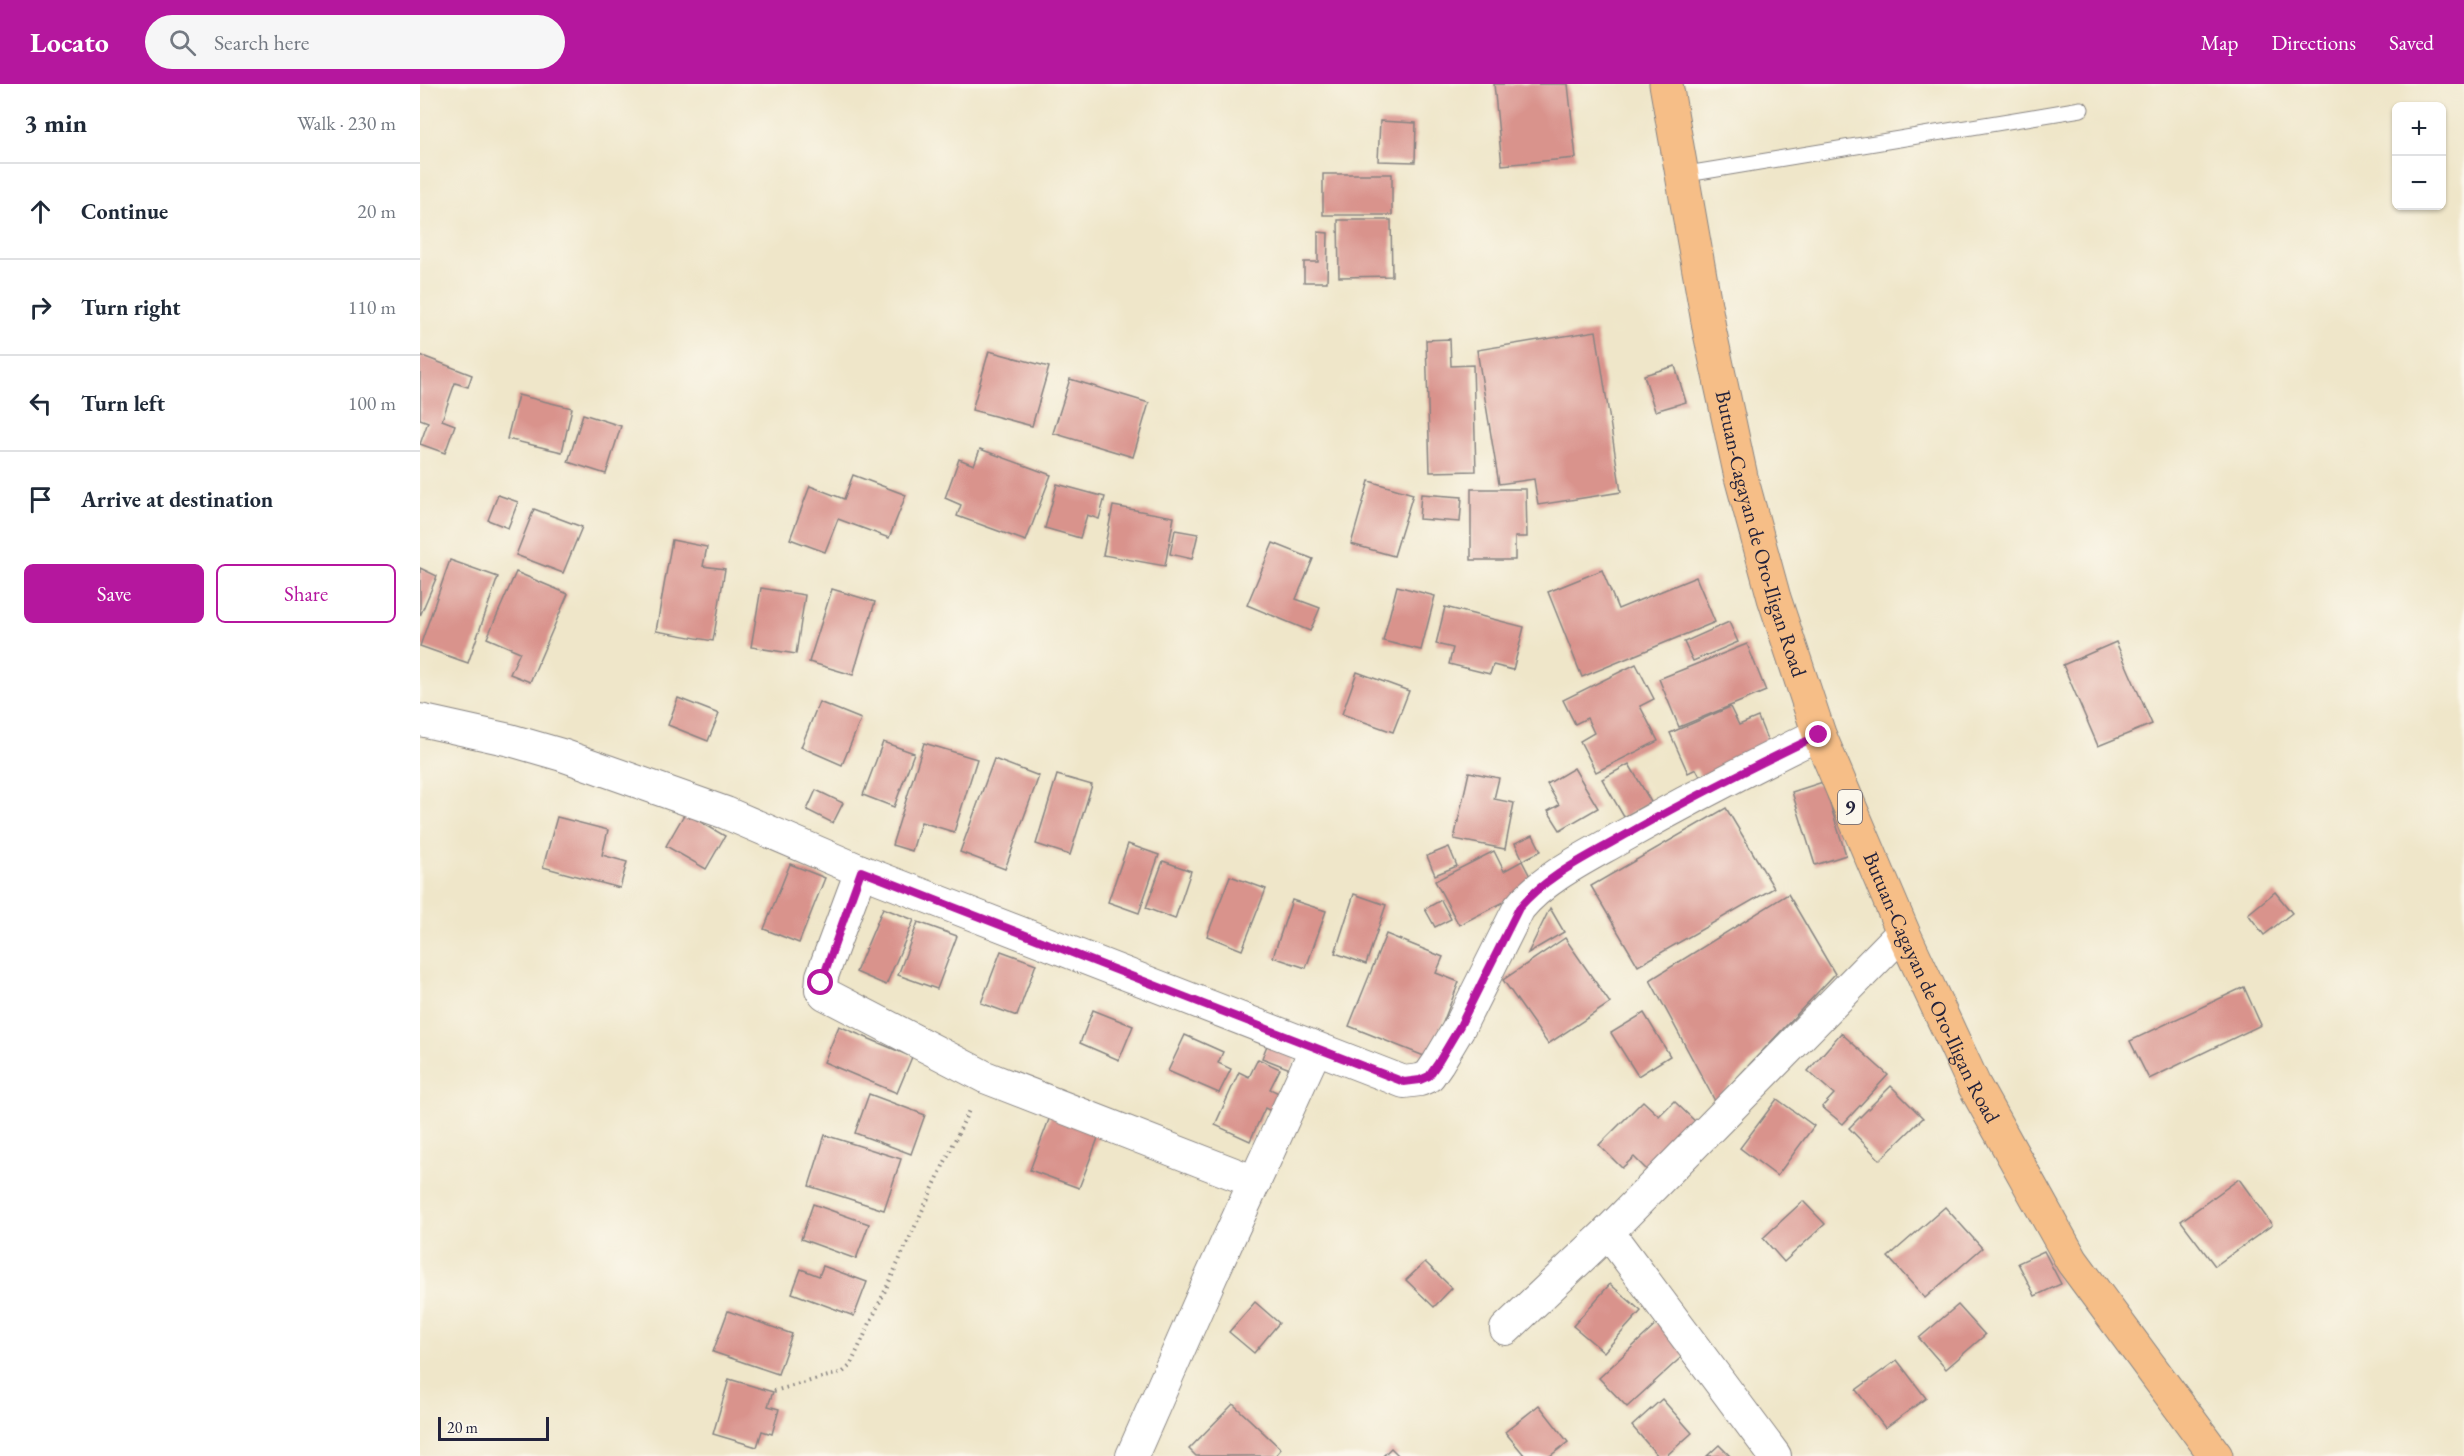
<!DOCTYPE html>
<html lang="en">
<head>
<meta charset="utf-8">
<style>
	:root { --surface:#fff; --page:#f6f6f7; --text:#1f2937; --muted:#747a83; --line:#e0e1e3; --accent:#b5179e }
	body { margin:0; font-family:"EB Garamond",serif; background:var(--page); color:var(--text) }
	.controls { position:absolute; right:18px; top:18px; display:grid; overflow:hidden; border-radius:9px; box-shadow:0 2px 4px #0004 }
	.controls button { width:54px; height:54px; display:grid; place-items:center; padding:0; border:0; border-bottom:2px solid var(--line); background:var(--surface); color:var(--text); font:30px sans-serif }
	.scale { position:absolute; left:18px; bottom:15px; width:111px; box-sizing:border-box; padding-left:6px; border:3px solid #22223b; border-top:0; font-size:16px; line-height:21px; white-space:nowrap; color:#22223b; -webkit-text-stroke:4px #fbf7ec; paint-order:stroke }
	.stop { position:absolute; width:18px; height:18px; margin:-14px; border:4px solid #b5179e; border-radius:50%; background:#fff }
	.stop.end { background:#b5179e; border-color:#fff; box-shadow:0 2px 6px #0008 }
	.list { margin:0; padding:0; list-style:none }
	h2 { display:flex; justify-content:space-between; align-items:center; height:78px; margin:0; padding:0 24px; font-size:26px }
	h2 small { font-size:20px; font-weight:400; color:var(--muted) }
	.list li { display:grid; grid-template-columns:39px 1fr auto; gap:18px; align-items:center; box-sizing:border-box; height:96px; padding:0 24px; border-top:2px solid var(--line) }
	.list b { display:block; font-size:22px; white-space:nowrap }
	.list em { font-size:20px; font-style:normal; color:var(--muted) }
	.actions { display:flex; gap:12px; padding:18px 24px }
	.actions a { flex:1; padding:14px 0; border:2px solid var(--accent); border-radius:9px; text-align:center; font-size:21px; color:var(--accent) }
	.actions .main { background:var(--accent); color:#fff }
	.icon { flex:none; width:33px; height:33px; fill:none; stroke:currentColor; stroke-width:2; stroke-linecap:round; stroke-linejoin:round }
	.map { position:relative; flex:none; width:2044px; height:1372px; overflow:hidden }
	header { display:flex; align-items:center; gap:36px; box-sizing:border-box; height:84px; padding:0 30px; background:var(--accent); color:#fff }
	header strong { font-size:28px }
	nav { display:flex; gap:33px; margin-inline-start:auto; font-size:21px }
	.search { width:420px; height:54px; background:var(--page); display:flex; align-items:center; gap:15px; box-sizing:border-box; padding:0 21px; border-radius:33px; color:var(--muted); font-size:22px }
	main { display:flex }
	aside { flex:1; background:var(--surface) }
	.map>svg:first-child { display:block }
	.building { fill:#d9938c }
	.lines { fill:none; stroke-linecap:round; stroke-linejoin:round }
	.lane-casing { stroke:#888482; stroke-width:17 }
	.street-casing { stroke:#888482; stroke-width:34 }
	.highway-casing { stroke:#888482; stroke-width:35 }
	.path { stroke:#888482; stroke-width:4; stroke-dasharray:1.5 4.5; stroke-linecap:butt }
	.lane { stroke:#fff; stroke-width:15 }
	.street { stroke:#fff; stroke-width:32 }
	.highway { stroke:#f6be87; stroke-width:33 }
	.route { stroke:#b5179e; stroke-width:8 }
	.labels { text-anchor:middle; stroke-width:5; stroke-linejoin:round; paint-order:stroke }
	.shield { fill:#fbf7ec; stroke:#636270; stroke-width:1.5 }
	.shield-label { font-size:20px; font-weight:bold; fill:#22223b }
	.street-label { font-size:21px; fill:#22223b; stroke:#fbf7ec }
</style>
</head>
<body>
<header>
<strong>Locato</strong>
<div class="search"><svg class="icon" aria-label="search" viewBox="0 0 24 24"><circle cx="10" cy="10" r="6"/><path d="M15 15l6 6"/></svg>Search here</div>
<nav><a>Map</a><a>Directions</a><a>Saved</a></nav>
</header>
<main>
<aside>
<h2>3 min<small>Walk · 230 m</small></h2>
<ul class="list">
<li><svg class="icon" aria-label="ahead" viewBox="0 0 24 24"><path d="M12 20V5M6 11l6-6 6 6"/></svg><div><b>Continue</b></div><em>20 m</em></li>
<li><svg class="icon" aria-label="right" viewBox="0 0 24 24"><path d="M7 20v-9h11M14 6l5 5-5 5"/></svg><div><b>Turn right</b></div><em>110 m</em></li>
<li><svg class="icon" aria-label="left" viewBox="0 0 24 24"><path d="M17 20v-9H6M10 6l-5 5 5 5"/></svg><div><b>Turn left</b></div><em>100 m</em></li>
<li><svg class="icon" aria-label="arrive" viewBox="0 0 24 24"><path d="M6 21V4h12l-3 4 3 4H6"/></svg><div><b>Arrive at destination</b></div></li>
</ul>
<div class="actions"><a class="main">Save</a><a>Share</a></div>
</aside>
<div class="map">
<svg width="2044" height="1372" viewBox="0 0 2044 1372">
	<rect width="100%" height="100%" fill="#fbf7ec"/>
	<filter id="ink" filterUnits="userSpaceOnUse"><feTurbulence type="fractalNoise" baseFrequency=".0167" numOctaves="2"/><feDisplacementMap in="SourceGraphic" scale="12" xChannelSelector="R" yChannelSelector="G"/><feConvolveMatrix kernelMatrix="1 2 1 2 8 2 1 2 1" color-interpolation-filters="sRGB"/></filter>
	<filter id="wash" filterUnits="userSpaceOnUse"><feTurbulence type="fractalNoise" baseFrequency=".008" numOctaves="4" result="noise"/><feDisplacementMap in="SourceGraphic" scale="24" xChannelSelector="R" yChannelSelector="G"/><feGaussianBlur stdDeviation="1.35" result="paint"/><feColorMatrix in="noise" values="0 0 0 0 0 0 0 0 0 0 0 0 0 0 0 0 0 1.4 0 .05"/><feComposite in="paint" operator="in"/></filter>
	<g filter="url(#wash)">
		<rect width="100%" height="100%" fill="#efe6c9"/>
		<g id="blocks">
			<g class="building">
				<polygon points="1074,0 1148,0 1156,74 1082,81"/>
				<polygon points="960,37 996,39 995,78 958,77"/>
				<rect x="903" y="90" width="69" height="41"/>
				<polygon points="918,136 971,136 972,192 919,193"/>
				<polygon points="898,148 908,149 907,198 884,198 884,178 898,178"/>
				<polygon points="1176,247 1201,408 1118,421 1114,395 1079,400 1057,266"/>
				<polygon points="1030,255 1031,282 1053,281 1056,387 1010,388 1006,256"/>
				<polygon points="569,267 629,283 612,342 552,326"/>
				<polygon points="0,271 52,291 48,303 35,299 22,336 35,341 25,369 0,360 8,338 0,335"/>
				<polygon points="1255,282 1266,318 1235,327 1224,291"/>
				<polygon points="650,295 729,319 713,373 633,349"/>
				<polygon points="98,311 152,324 142,368 87,355"/>
				<polygon points="163,330 201,342 186,390 148,378"/>
				<polygon points="560,365 631,391 606,457 537,432 541,421 525,414 539,375 554,381"/>
				<polygon points="433,391 486,411 469,454 418,435 405,468 370,455 390,402 424,415"/>
				<polygon points="949,397 993,410 974,472 931,460"/>
				<polygon points="637,400 685,413 679,435 667,431 660,454 625,444"/>
				<polygon points="1051,405 1106,405 1107,453 1095,453 1095,476 1051,476"/>
				<polygon points="1001,410 1042,413 1040,438 999,435"/>
				<polygon points="78,411 98,418 88,444 68,436"/>
				<polygon points="693,422 754,433 745,482 683,471"/>
				<polygon points="114,425 162,443 143,489 96,471"/>
				<polygon points="755,446 778,450 772,475 750,470"/>
				<polygon points="252,456 287,463 283,482 305,485 293,557 236,547"/>
				<polygon points="853,459 893,475 876,515 900,524 890,547 827,521"/>
				<polygon points="30,476 78,493 48,579 0,562"/>
				<polygon points="0,484 17,492 0,532"/>
				<polygon points="1182,486 1198,525 1276,493 1295,538 1162,593 1128,508"/>
				<polygon points="96,488 148,510 110,598 90,590 100,568 67,554"/>
				<polygon points="977,502 1015,512 1001,566 963,557"/>
				<polygon points="341,504 385,511 376,570 331,563"/>
				<polygon points="412,505 455,518 433,591 389,578"/>
				<polygon points="1025,523 1104,543 1093,586 1073,581 1070,590 1029,580 1033,564 1016,560"/>
				<polygon points="1309,538 1318,558 1273,577 1264,558"/>
				<polygon points="1696,558 1732,640 1678,662 1643,581"/>
				<polygon points="1327,560 1346,607 1259,643 1239,595"/>
				<polygon points="1216,580 1234,615 1220,622 1238,657 1176,688 1160,657 1174,649 1167,634 1155,640 1143,616"/>
				<polygon points="937,588 989,607 973,648 922,630"/>
				<polygon points="258,614 299,630 288,657 248,641"/>
				<polygon points="399,618 441,635 422,681 381,663"/>
				<polygon points="1310,623 1319,641 1338,633 1350,663 1281,694 1276,685 1268,689 1250,649"/>
				<polygon points="463,658 494,669 474,723 443,711"/>
				<polygon points="504,659 557,675 534,748 501,738 492,767 472,761"/>
				<polygon points="574,675 619,692 585,785 540,768"/>
				<polygon points="1209,680 1231,718 1204,733 1182,695"/>
				<polygon points="1154,684 1178,724 1140,746 1128,727 1139,721 1127,700"/>
				<polygon points="1049,688 1079,694 1074,715 1094,719 1085,765 1034,755"/>
				<polygon points="637,691 672,701 650,771 616,760"/>
				<polygon points="1403,698 1426,771 1395,781 1372,708"/>
				<polygon points="396,706 423,719 413,739 387,726"/>
				<polygon points="1306,724 1354,804 1218,882 1171,802"/>
				<polygon points="265,729 305,752 286,785 246,762"/>
				<polygon points="137,733 188,746 182,771 207,778 200,804 123,783"/>
				<polygon points="1113,751 1121,767 1103,776 1095,759"/>
				<polygon points="708,760 739,771 719,829 688,818"/>
				<polygon points="1029,763 1037,782 1015,791 1007,772"/>
				<polygon points="1074,767 1084,787 1102,777 1115,802 1039,841 1015,797"/>
				<polygon points="743,777 771,787 755,835 726,824"/>
				<polygon points="370,780 405,794 379,859 344,845"/>
				<polygon points="810,792 846,805 822,866 787,852"/>
				<polygon points="1855,808 1872,829 1844,851 1828,830"/>
				<polygon points="934,810 966,821 946,880 915,869"/>
				<polygon points="1368,810 1415,890 1295,1017 1230,896"/>
				<polygon points="872,816 906,827 886,884 853,873"/>
				<polygon points="1021,816 1031,835 1015,843 1005,825"/>
				<polygon points="463,824 494,836 466,901 436,888"/>
				<polygon points="1130,824 1144,848 1108,869"/>
				<polygon points="498,838 537,852 517,905 478,891"/>
				<polygon points="966,850 1023,873 1016,889 1039,898 1009,974 929,942"/>
				<polygon points="1145,854 1190,919 1128,960 1083,896"/>
				<polygon points="581,867 616,880 597,932 561,919"/>
				<polygon points="1824,903 1841,941 1729,995 1710,957"/>
				<polygon points="673,926 713,942 699,976 660,959"/>
				<polygon points="1224,929 1250,972 1218,992 1191,949"/>
				<polygon points="419,942 492,973 477,1009 404,978"/>
				<polygon points="852,949 881,960 870,985 842,974"/>
				<polygon points="1421,949 1468,991 1423,1040 1402,1023 1414,1010 1388,987"/>
				<polygon points="765,951 803,968 798,979 811,985 799,1009 748,987"/>
				<polygon points="838,975 860,985 850,1005 865,1012 857,1030 845,1024 830,1057 795,1041 819,988 829,993"/>
				<polygon points="1471,1002 1503,1034 1460,1076 1429,1044"/>
				<polygon points="449,1010 505,1031 491,1070 435,1049"/>
				<polygon points="1357,1015 1394,1042 1357,1092 1320,1064"/>
				<polygon points="1223,1017 1239,1032 1254,1017 1279,1041 1231,1090 1214,1073 1202,1084 1179,1061"/>
				<polygon points="631,1030 680,1049 659,1104 610,1086"/>
				<polygon points="405,1051 481,1075 464,1126 389,1102"/>
				<polygon points="1819,1095 1852,1141 1795,1182 1761,1137"/>
				<polygon points="1383,1117 1405,1140 1364,1178 1343,1154"/>
				<polygon points="393,1120 449,1140 436,1175 381,1155"/>
				<polygon points="1525,1123 1562,1164 1505,1214 1468,1173"/>
				<polygon points="1624,1167 1641,1200 1615,1212 1598,1179"/>
				<polygon points="1005,1178 1032,1204 1014,1223 986,1196"/>
				<polygon points="403,1182 447,1198 434,1232 372,1209 381,1185 399,1192"/>
				<polygon points="1190,1200 1221,1227 1184,1268 1153,1242"/>
				<polygon points="835,1218 859,1239 834,1269 809,1248"/>
				<polygon points="1538,1221 1565,1251 1526,1285 1499,1254"/>
				<polygon points="308,1227 372,1250 358,1290 293,1268"/>
				<polygon points="1240,1237 1268,1267 1207,1323 1179,1294"/>
				<polygon points="1477,1276 1506,1314 1465,1344 1436,1306"/>
				<polygon points="309,1295 353,1308 348,1322 359,1325 352,1350 342,1347 337,1363 293,1350"/>
				<polygon points="1242,1315 1272,1349 1246,1372 1238,1372 1212,1342"/>
				<polygon points="813,1320 861,1365 855,1372 776,1372 769,1365"/>
				<polygon points="1119,1321 1148,1358 1130,1372 1105,1372 1085,1348"/>
				<polygon points="1299,1361 1310,1372 1287,1372"/>
				<polygon points="971,1364 979,1372 963,1372"/>
			</g>
		</g>
	</g>
	<g filter="url(#ink)">
		<use href="#blocks" fill-opacity="0" stroke="#888482" stroke-width="1.5"/>
		<g class="lines">
			<g class="lane-casing">
				<polyline id="lane" points="1261,91 1661,25"/>
			</g>
			<g class="street-casing">
				<g id="street">
					<path d="M0 636 90 656 142 671 306 729 441 787 984 998 1000 996 1009 992 1018 979 1040 942 1099 824C1125 793 1165 774 1200 754 1266 717 1331 683 1399 650"/>
					<polyline points="441,787 402,892 401,905 405,910 565,993 835,1098"/>
					<polyline points="1188,1148 1355,1372"/>
					<polyline points="1086,1245 1188,1148 1483,848"/>
					<polyline points="712,1372 791,1193 896,964"/>
				</g>
			</g>
			<g class="highway-casing">
				<g id="highway">
					<path id="s1" d="M1246 0 1290 249 1321 393 1354 514 1399 650 1483 848 1554 1001 1652 1177 1796 1372"/>
				</g>
			</g>
			<polyline class="path" points="354,1307 423,1288 430,1282 550,1024"/>
			<use href="#lane" class="lane"/>
			<use href="#street" class="street"/>
			<use href="#highway" class="highway"/>
		</g>
	</g>
	<g class="lines" filter="url(#ink)">
		<path class="route" d="M401 899 441 787 984 998 1000 996 1009 992 1018 979 1040 942 1099 824C1125 793 1165 774 1200 754 1265 717 1332 683 1399 651"/>
	</g>
	<g class="labels">
		<rect class="shield" x="1418" y="706" width="24" height="34" rx="4.5"/>
		<g class="shield-label">
			<text x="1430" y="730">9</text>
		</g>
		<g class="street-label">
			<text dy="7" stroke="none"><textPath href="#s1" startOffset="460">Butuan-Cagayan de Oro-Iligan Road</textPath></text>
			<text dy="7" stroke="none"><textPath href="#s1" startOffset="946">Butuan-Cagayan de Oro-Iligan Road</textPath></text>
		</g>
	</g>
</svg>
<div class="controls">
<button>+</button>
<button>−</button>
</div>
<div class="scale">20 m</div>
<div class="stop" style="left:401px;top:899px"></div>
<div class="stop end" style="left:1399px;top:651px"></div>
</div>
</main>
</body>
</html>
